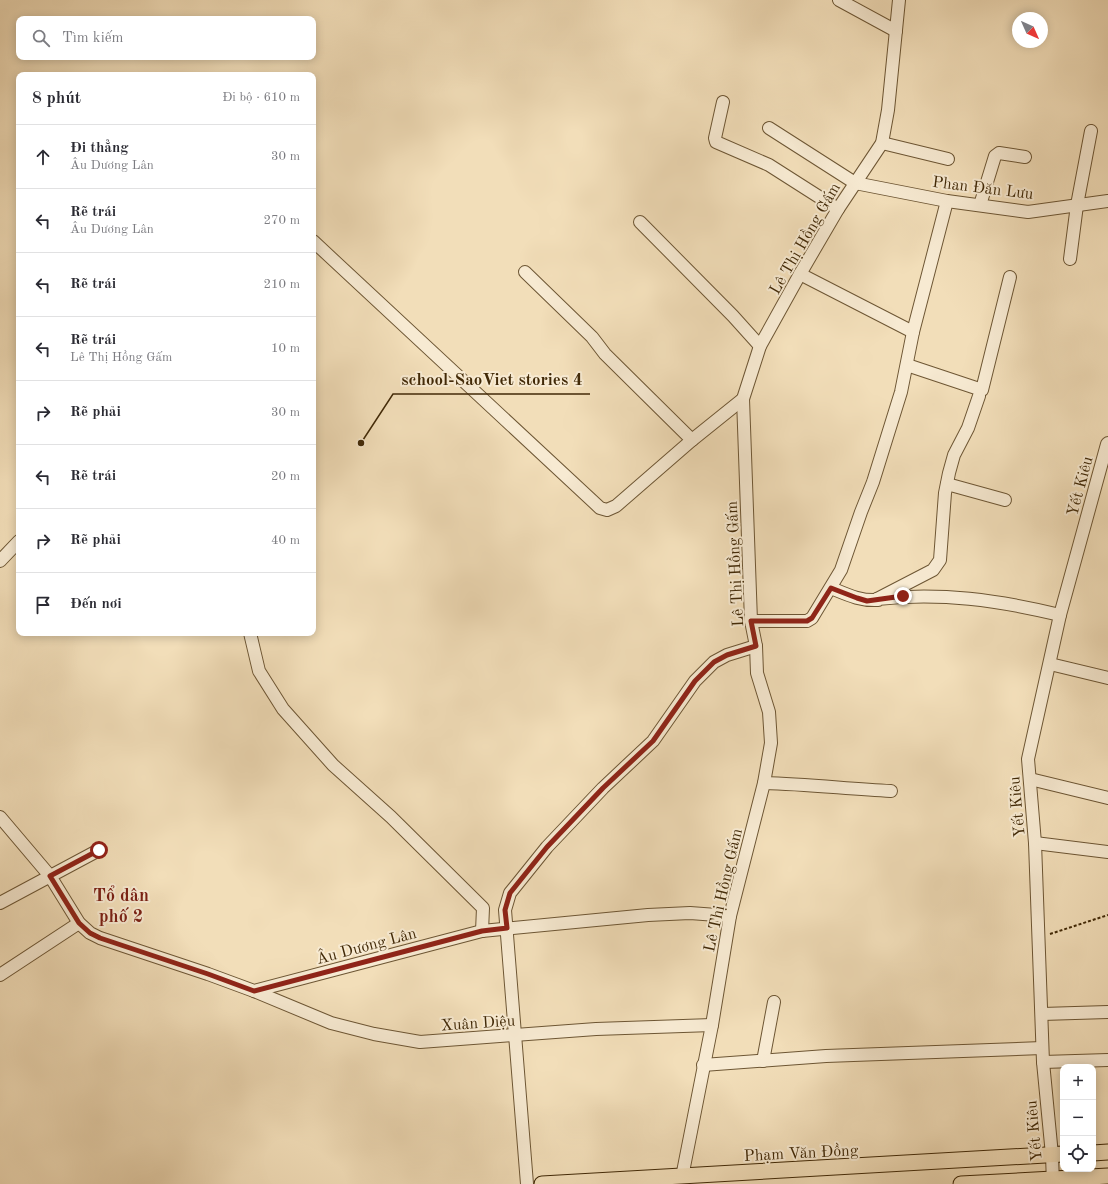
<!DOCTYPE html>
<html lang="vi">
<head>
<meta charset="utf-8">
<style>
	:root { --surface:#fff; --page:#f7f7f7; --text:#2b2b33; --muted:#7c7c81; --line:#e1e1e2 }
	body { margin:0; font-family:"Old Standard TT",serif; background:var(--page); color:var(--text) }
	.controls { position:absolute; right:12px; bottom:12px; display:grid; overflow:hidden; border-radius:8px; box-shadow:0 2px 10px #0003 }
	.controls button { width:36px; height:36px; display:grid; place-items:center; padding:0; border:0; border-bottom:1px solid var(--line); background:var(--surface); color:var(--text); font:20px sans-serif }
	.compass { position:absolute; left:1012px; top:12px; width:36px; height:36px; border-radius:50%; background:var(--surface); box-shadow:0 2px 10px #0003; rotate:135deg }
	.stop { position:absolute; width:12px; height:12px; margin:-9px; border:3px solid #8f2418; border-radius:50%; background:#fff }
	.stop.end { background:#8f2418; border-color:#fff; box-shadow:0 1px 4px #0008 }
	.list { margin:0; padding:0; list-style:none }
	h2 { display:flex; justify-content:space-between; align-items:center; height:52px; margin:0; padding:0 16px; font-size:17px }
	h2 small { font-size:13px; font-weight:400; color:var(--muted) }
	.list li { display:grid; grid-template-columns:26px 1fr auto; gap:12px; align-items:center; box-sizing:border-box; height:64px; padding:0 16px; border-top:1px solid var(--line) }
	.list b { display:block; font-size:15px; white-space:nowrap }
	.list p { margin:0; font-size:13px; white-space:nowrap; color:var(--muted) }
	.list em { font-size:13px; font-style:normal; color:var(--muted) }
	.icon { flex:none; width:22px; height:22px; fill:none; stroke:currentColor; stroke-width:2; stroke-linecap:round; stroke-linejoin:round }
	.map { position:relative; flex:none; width:1108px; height:1184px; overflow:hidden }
	.search { position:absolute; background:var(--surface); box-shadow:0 2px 10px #0003; left:16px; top:16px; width:300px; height:44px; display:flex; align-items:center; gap:10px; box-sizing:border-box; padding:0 14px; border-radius:8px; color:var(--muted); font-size:15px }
	.panel { position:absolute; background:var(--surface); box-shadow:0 2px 10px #0003; left:16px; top:72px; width:300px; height:564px; border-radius:8px }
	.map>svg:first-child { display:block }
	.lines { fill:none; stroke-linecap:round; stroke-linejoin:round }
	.minor-casing { stroke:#6d5634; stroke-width:14 }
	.major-casing { stroke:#412907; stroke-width:17 }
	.path { stroke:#412907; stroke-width:2; stroke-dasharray:3 2; stroke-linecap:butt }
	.minor { stroke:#f7ead2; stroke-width:12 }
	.major { stroke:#f2deb9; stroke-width:15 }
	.route { stroke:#8f2418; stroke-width:5 }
	.labels { text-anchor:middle; stroke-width:4; stroke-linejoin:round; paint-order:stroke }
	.street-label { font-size:16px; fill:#412907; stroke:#f7ead2 }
	.quarter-label { font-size:18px; font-weight:bold; fill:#7a1f14; stroke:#f7ead2 }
	.leader { fill:none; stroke:#412907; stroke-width:1.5 }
	.callout-dot { fill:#412907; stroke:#f7ead2; stroke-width:1.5 }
	.callout-label { font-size:17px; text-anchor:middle; font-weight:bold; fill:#412907; stroke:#f7ead2; stroke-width:4; stroke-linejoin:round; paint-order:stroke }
</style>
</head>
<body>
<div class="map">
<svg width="1108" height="1184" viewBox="0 0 1108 1184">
	<rect width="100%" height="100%" fill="#f2deb9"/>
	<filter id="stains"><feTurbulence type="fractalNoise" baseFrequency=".005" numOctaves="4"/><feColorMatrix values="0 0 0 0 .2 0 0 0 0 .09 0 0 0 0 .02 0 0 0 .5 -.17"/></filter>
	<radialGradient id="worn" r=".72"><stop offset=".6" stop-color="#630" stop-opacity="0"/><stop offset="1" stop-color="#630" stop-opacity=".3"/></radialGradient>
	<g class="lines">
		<g class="minor-casing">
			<g id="minor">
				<polyline points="839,0 896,31"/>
				<polyline points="723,102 715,138 716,142 769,165 838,209"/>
				<polyline points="769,128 855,183 947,201 1028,212 1108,201"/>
				<polyline points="882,143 948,159"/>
				<polyline points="980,205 995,156 999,153 1025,157"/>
				<polyline points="640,222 733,316 760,346"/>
				<polyline points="313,241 600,508 607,510 616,506 692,440 743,399"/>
				<polyline points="1070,259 1077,205 1091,131"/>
				<polyline points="525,272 592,337 605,354 692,440"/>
				<polyline points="800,274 913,332"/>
				<polyline points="907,365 982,390 1010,277"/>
				<polyline points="947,484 1005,500"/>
				<polyline points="0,561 19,541"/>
				<path d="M831 588C848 595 860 601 878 600L877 599C941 592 998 600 1060 615"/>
				<polyline points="877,599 933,570 940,560 945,493 949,473 954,455 968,428 979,396"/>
				<polyline points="751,621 807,621 812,618 841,570 861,512 873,482 901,392 913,332 947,201"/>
				<polyline points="250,633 259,671 283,709 333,765 391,817 483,908 482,931"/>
				<polyline points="1050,664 1108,678"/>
				<polyline points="1030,779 1108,798"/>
				<path d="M764 783C807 784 849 789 891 791"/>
				<polyline points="0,817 50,876 79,923 90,933 100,938 208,974 254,991 482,931 648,915 690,913 730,916"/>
				<polyline points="1035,843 1108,852"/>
				<polyline points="0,903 99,850"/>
				<polyline points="0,975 79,923"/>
				<polyline points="254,991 331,1023 374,1034 420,1042 596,1029 712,1025"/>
				<polyline points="1042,1014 1108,1012"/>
				<polyline points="763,1061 774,1002"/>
				<polyline points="1043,1062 1108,1060"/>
				<polyline points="703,1065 826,1056 1042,1048"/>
				<polyline points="682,1177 712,1025 730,916 764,783 771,743 769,712 757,673 756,646 751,621 743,399 760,346 800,274 838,209 882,143 888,110 899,0"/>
				<polyline points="527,1184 505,910 510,893 547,847 603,788 653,741 695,681 714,662 727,655 756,646"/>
				<polyline points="1053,1184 1052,1155 1043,1062 1035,843 1028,759 1060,615 1107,444 1108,443"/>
			</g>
		</g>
		<g class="major-casing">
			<g id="major">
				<polyline points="1093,1153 1108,1152"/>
				<polyline points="542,1184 1063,1154"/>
				<polyline points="961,1184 1108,1176"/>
			</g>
		</g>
		<polyline class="path" points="1050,934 1108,915"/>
		<use href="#minor" class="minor"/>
		<use href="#major" class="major"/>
	</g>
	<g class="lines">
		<polyline class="route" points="99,850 50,876 79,923 90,933 100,938 208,974 254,991 482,931 507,928 505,910 510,893 547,847 603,788 653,741 695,681 714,662 727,655 756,646 751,621 807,621 812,618 831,588 857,598 867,601 903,596"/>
	</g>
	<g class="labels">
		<g class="street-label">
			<text transform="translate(983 187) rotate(7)" y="6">Phan Đăn Lưu</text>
			<text transform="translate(804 238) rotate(-60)" y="6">Lê Thị Hồng Gấm</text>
			<text transform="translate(1079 486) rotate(-75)" y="6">Yết Kiêu</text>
			<text transform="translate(734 564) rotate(-93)" y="6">Lê Thị Hồng Gấm</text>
			<text transform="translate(1016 807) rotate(-95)" y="6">Yết Kiêu</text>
			<text transform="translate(722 890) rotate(-77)" y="6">Lê Thị Hồng Gấm</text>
			<text transform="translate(366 945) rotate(-15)" y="6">Âu Dương Lân</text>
			<text transform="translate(478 1022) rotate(-4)" y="6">Xuân Diệu</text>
			<text transform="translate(1033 1131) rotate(-95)" y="6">Yết Kiêu</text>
			<text transform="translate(801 1152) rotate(-3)" y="6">Phạm Văn Đồng</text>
		</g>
		<g class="quarter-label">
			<text x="121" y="901">Tổ dân<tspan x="121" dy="21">phố 2</tspan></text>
		</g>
	</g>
	<path class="leader" d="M361 443L393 394H590"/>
	<circle class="callout-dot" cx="361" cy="443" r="4"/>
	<g class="callout-label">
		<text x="492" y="385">school-SaoViet stories 4</text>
	</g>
	<rect width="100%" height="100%" filter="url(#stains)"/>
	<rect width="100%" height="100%" fill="url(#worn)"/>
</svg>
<div class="controls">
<button>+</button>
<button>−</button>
<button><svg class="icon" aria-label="locate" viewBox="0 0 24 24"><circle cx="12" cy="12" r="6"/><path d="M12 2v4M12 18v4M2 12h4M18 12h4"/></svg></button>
</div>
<svg class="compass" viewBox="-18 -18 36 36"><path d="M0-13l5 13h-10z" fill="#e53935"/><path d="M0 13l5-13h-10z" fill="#7c7c81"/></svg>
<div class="stop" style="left:99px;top:850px"></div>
<div class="stop end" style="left:903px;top:596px"></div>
<div class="search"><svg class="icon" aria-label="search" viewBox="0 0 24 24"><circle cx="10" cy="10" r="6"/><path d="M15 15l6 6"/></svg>Tìm kiếm</div>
<section class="panel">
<h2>8 phút<small>Đi bộ · 610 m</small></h2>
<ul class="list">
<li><svg class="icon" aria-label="ahead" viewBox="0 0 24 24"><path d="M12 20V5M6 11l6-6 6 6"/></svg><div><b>Đi thẳng</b><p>Âu Dương Lân</p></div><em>30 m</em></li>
<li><svg class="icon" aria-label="left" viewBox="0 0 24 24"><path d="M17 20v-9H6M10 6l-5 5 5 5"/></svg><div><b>Rẽ trái</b><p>Âu Dương Lân</p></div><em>270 m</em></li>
<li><svg class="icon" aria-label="left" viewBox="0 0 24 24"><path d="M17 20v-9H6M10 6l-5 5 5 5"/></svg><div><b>Rẽ trái</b></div><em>210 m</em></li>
<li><svg class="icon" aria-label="left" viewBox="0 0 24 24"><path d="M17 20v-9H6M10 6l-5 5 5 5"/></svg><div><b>Rẽ trái</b><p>Lê Thị Hồng Gấm</p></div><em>10 m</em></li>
<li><svg class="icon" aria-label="right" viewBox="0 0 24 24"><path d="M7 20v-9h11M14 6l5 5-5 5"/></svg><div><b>Rẽ phải</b></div><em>30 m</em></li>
<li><svg class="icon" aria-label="left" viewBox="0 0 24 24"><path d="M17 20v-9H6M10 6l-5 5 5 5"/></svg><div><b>Rẽ trái</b></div><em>20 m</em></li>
<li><svg class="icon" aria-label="right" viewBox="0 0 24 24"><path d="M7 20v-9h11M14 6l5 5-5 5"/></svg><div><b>Rẽ phải</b></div><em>40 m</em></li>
<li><svg class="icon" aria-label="arrive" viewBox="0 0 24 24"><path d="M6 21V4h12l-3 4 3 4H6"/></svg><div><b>Đến nơi</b></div></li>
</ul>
</section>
</div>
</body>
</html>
